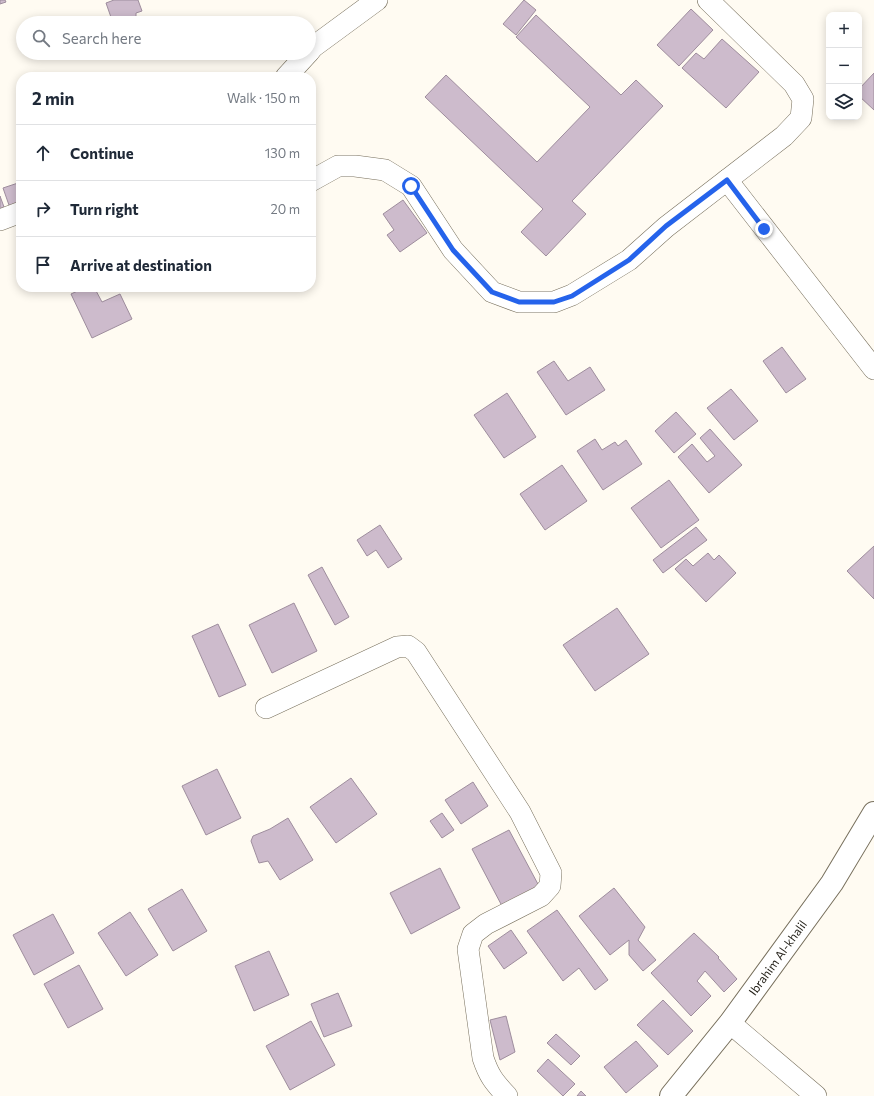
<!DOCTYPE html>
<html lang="en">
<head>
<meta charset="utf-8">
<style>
	:root { --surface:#fff; --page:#f6f6f7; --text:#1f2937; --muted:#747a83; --line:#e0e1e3 }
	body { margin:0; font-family:Commissioner,sans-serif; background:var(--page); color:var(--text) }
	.controls { position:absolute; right:12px; top:12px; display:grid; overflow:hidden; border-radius:8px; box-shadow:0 2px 10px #0003 }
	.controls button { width:36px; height:36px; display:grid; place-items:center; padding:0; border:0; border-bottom:1px solid var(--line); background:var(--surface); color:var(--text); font:20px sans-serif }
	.stop { position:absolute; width:12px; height:12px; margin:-9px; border:3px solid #2563eb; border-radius:50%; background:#fff }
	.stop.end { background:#2563eb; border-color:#fff; box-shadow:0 1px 4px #0008 }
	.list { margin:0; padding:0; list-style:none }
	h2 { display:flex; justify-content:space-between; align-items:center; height:52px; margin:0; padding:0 16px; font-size:17px }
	h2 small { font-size:13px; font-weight:400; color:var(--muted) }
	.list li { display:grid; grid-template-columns:26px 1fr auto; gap:12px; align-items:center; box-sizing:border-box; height:56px; padding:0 16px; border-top:1px solid var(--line) }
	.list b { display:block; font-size:15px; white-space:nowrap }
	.list em { font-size:13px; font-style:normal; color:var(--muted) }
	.icon { flex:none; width:22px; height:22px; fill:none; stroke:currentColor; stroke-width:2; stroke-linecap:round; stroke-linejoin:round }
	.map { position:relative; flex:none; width:874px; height:1096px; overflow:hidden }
	.search { position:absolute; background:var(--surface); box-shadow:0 2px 10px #0003; left:16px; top:16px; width:300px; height:44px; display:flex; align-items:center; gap:10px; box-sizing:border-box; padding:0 14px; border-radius:22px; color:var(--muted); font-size:15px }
	.panel { position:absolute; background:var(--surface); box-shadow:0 2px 10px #0003; left:16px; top:72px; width:300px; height:220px; border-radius:16px }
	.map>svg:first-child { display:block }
	.building { fill:#cdbbcc; stroke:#9e8d9d }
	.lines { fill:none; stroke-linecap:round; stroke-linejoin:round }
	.minor-casing { stroke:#776f5c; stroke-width:22 }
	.tertiary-casing { stroke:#776f5c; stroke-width:24 }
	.minor { stroke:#fff; stroke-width:21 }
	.tertiary { stroke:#fff; stroke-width:22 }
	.route { stroke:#2563eb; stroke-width:5 }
	.labels { text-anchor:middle; stroke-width:3.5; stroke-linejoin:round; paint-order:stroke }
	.street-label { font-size:12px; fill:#26231b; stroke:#fff }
</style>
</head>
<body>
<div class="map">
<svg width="874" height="1096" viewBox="0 0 874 1096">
	<rect width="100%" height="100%" fill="#fffbf2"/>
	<g class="building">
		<polygon points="0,0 5,0 6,2 0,4"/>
		<polygon points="114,0 138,0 142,11 136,13 136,22 113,23 106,3"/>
		<polygon points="524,0 536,10 516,35 503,24"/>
		<polygon points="691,9 713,30 679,66 657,45"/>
		<polygon points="536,15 621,95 636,80 663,106 572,201 586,214 546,256 521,232 543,209 425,97 446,75 537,162 590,107 516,37"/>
		<polygon points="722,39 759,72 726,108 682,68 696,53 704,59"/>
		<polygon points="874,73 874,110 859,96 859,89"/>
		<polygon points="18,183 21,191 21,204 10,208 3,188"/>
		<polygon points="0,196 4,207 0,209"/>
		<polygon points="403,200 427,233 400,252 387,235 394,230 383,214"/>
		<polygon points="86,287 94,287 102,302 120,294 132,319 92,338 71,294"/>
		<polygon points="782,347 806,379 786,393 763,361"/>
		<polygon points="554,361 568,381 590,367 605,390 566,415 537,372"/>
		<polygon points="731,389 758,421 734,440 707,408"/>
		<polygon points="507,393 536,437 504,458 474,415"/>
		<polygon points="676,412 696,434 674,453 655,431"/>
		<polygon points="710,429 742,465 709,493 678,457 692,444 707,462 715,456 700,438"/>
		<polygon points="595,439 602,450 615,442 618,446 626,440 642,464 603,490 577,451"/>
		<polygon points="562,465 587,501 545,530 520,494"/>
		<polygon points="669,480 699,520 661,548 631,508"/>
		<polygon points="380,525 402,559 388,568 376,550 367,556 357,540"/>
		<polygon points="696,527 707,540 663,573 653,560"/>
		<polygon points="874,546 874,599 847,571"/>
		<polygon points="708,553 714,560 719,555 736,573 706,602 675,569 686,559 693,566"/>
		<polygon points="322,567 349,617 335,625 308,575"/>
		<polygon points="294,603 317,651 272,673 249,625"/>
		<polygon points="617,608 649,654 595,691 563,645"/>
		<polygon points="218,624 246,685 219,697 192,636"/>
		<polygon points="217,769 241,818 206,835 182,786"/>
		<polygon points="351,778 377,814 336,843 310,807"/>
		<polygon points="473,782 488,806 461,824 445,800"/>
		<polygon points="442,813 454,830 442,838 430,821"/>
		<polygon points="288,818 313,860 280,880 268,861 259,863 251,841 253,836 270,829"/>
		<polygon points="509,830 539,886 502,906 472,849"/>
		<polygon points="440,868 460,908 411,934 390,893"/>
		<polygon points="614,888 645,927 638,940 656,960 643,971 629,955 629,940 610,955 579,916"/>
		<polygon points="182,889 207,931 173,951 148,909"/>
		<polygon points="557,910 608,980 595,990 579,968 563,981 527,931"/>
		<polygon points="130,912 158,955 126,976 98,933"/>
		<polygon points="53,914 74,953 34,975 13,935"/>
		<polygon points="511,930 527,953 504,969 488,946"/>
		<polygon points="694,933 719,957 718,958 737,979 724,992 705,971 697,981 711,996 691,1016 651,973"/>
		<polygon points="269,951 289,995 254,1011 235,966"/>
		<polygon points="79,965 103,1009 68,1028 44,984"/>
		<polygon points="338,993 352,1026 324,1037 311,1004"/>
		<polygon points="663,1000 693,1031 668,1055 637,1025"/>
		<polygon points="506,1016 515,1052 500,1060 490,1020"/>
		<polygon points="311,1021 335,1065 290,1090 266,1046"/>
		<polygon points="556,1034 580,1056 571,1065 547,1043"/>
		<polygon points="636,1041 658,1066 626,1093 604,1067"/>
		<polygon points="548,1059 575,1084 563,1096 537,1071"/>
		<polygon points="581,1091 586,1096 577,1096"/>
	</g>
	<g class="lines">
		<g class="minor-casing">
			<g id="minor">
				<polyline points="309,52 313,47 377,0"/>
				<polyline points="286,77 308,53"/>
				<polyline points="727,180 874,369"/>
				<polyline points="311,181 338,166 355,166 385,170 411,186 453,250 492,292 519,302 554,302 572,295 629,260 666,227 784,136 801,118 803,99 794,84 708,0"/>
				<polyline points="0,220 21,212"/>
				<path d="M266 708 397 647 408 646 416 652 520 812 551 873 550 886 541 896 486 924 473 934 468 949 483 1058C489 1076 494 1082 507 1096"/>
				<polyline points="730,1023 816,1096"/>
			</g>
		</g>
		<g class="tertiary-casing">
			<polyline id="tertiary" points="671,1096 730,1023 832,883 874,813"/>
		</g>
		<use href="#minor" class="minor"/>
		<use href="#tertiary" class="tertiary"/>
	</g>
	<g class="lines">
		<polyline class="route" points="411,186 453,250 492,292 519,302 554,302 572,296 629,260 666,226 727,180 764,229"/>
	</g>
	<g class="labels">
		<g class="street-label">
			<text transform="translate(778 958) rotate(-54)" y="4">Ibrahim Al-khalil</text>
		</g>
	</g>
</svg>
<div class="controls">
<button>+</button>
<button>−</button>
<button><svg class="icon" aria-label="layers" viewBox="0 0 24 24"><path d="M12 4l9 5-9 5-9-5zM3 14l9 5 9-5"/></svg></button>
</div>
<div class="stop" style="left:411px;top:186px"></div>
<div class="stop end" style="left:764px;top:229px"></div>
<div class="search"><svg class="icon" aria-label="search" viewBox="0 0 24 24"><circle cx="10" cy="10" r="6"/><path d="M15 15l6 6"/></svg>Search here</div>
<section class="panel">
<h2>2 min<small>Walk · 150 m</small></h2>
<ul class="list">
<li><svg class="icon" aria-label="ahead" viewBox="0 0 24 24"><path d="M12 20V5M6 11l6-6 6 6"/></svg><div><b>Continue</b></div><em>130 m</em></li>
<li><svg class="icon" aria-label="right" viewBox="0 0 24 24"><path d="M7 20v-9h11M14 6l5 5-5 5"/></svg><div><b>Turn right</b></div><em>20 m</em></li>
<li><svg class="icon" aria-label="arrive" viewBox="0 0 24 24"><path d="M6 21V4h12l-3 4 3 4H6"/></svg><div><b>Arrive at destination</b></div></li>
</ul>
</section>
</div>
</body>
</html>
